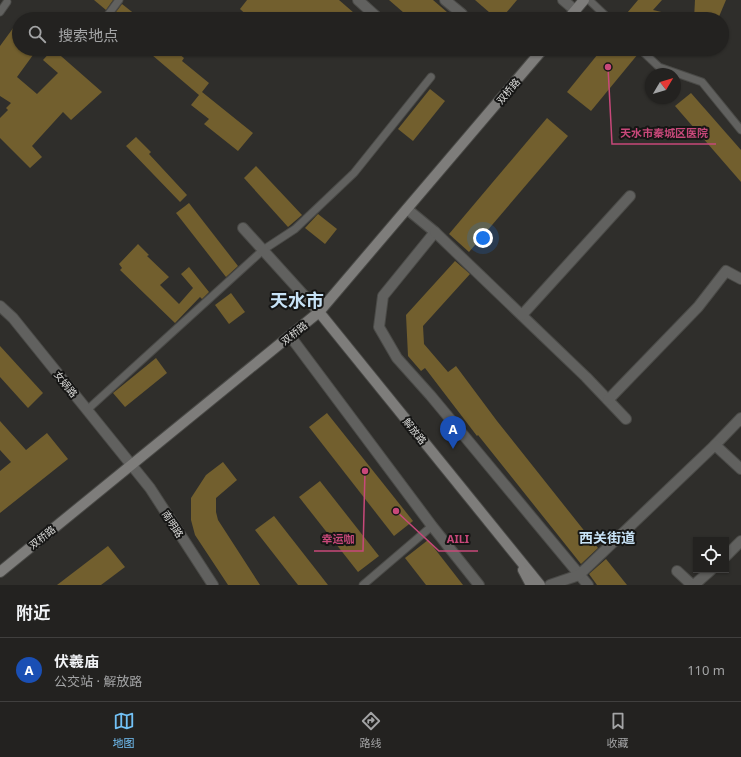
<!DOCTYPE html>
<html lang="zh">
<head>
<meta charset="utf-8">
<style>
	:root { --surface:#232220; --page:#2b2a29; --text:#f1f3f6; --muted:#a3a4a5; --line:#403f3e; --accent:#72c1f5 }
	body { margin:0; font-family:"Noto Sans","Noto Sans SC",sans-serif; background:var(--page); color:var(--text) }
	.controls { position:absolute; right:12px; bottom:12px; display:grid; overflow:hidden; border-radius:0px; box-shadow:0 1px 3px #0004 }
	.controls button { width:36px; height:36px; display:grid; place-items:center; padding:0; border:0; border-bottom:1px solid var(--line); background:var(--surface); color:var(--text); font:20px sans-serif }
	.compass { position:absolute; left:645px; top:68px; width:36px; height:36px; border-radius:50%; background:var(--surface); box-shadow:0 1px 3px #0004; rotate:52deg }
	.you { position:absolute; left:483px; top:238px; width:14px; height:14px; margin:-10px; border:3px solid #fff; border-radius:50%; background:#1a73e8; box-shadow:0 0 0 6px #1a73e833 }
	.badge { display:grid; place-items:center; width:26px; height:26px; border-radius:50%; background:var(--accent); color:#fff; font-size:13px; font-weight:700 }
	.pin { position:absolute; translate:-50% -33px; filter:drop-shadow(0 1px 2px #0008) }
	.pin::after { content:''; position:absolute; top:21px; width:14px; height:12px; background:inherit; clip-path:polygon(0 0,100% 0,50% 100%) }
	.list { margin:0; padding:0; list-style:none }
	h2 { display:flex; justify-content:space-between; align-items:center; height:52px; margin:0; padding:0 16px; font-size:17px }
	h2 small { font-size:13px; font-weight:400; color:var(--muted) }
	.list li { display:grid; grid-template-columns:26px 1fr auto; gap:12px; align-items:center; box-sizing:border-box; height:64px; padding:0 16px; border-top:1px solid var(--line) }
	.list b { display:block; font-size:15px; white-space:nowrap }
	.list p { margin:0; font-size:13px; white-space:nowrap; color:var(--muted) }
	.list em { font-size:13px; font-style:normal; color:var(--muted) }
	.icon { flex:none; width:22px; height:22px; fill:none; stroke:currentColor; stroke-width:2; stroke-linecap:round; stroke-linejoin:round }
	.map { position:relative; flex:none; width:741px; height:585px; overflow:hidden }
	.search { position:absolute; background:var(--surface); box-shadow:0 1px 3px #0004; left:12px; right:12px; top:12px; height:44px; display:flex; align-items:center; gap:10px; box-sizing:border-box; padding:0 14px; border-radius:22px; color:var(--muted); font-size:15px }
	.sheet { height:116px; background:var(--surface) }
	nav { display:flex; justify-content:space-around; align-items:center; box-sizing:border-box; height:56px; border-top:1px solid var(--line); background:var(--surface); font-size:11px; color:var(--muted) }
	nav a { display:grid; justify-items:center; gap:2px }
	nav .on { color:var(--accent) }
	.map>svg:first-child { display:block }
	.building { fill:#725f2e }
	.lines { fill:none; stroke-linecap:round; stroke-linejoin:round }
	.lane-casing { stroke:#4a4a47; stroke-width:9 }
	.street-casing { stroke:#4a4a47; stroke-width:12 }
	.secondary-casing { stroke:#4a4a47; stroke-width:12 }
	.lane { stroke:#61615f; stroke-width:7 }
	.street { stroke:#61615f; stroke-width:10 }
	.secondary { stroke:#7e7d7b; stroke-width:10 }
	.labels { text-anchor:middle; stroke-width:4; stroke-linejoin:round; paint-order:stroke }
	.street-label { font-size:10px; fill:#dadad8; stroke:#161615 }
	.district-label { font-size:14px; font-weight:bold; fill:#c7e2f6; stroke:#161615 }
	.town-label { font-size:18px; font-weight:bold; fill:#c7e2f6; stroke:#161615 }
	.leader { fill:none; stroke:#c8487a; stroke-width:1.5 }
	.callout-dot { fill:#c8487a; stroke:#161615; stroke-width:1.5 }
	.callout-label { font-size:11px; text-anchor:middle; font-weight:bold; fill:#c8487a; stroke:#161615; stroke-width:4; stroke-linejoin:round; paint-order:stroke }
</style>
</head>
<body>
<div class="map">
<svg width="741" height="585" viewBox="0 0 741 585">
	<rect width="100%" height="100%" fill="#2f2e2b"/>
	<g class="building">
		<polygon points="94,0 113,0 106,10"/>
		<polygon points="247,0 339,0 361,19 251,19 240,9"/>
		<polygon points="389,0 433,0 455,19 411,19"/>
		<polygon points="475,0 517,0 501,19 497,19"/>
		<polygon points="638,0 662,0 653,10 670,14 670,19 622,19"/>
		<polygon points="695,0 726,0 718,19 694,19"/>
		<polygon points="122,4 141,19 117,19 113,16"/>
		<polygon points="19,20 19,49 24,49 33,55 17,77 37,94 58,73 43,60 53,49 102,92 71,120 63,112 32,146 42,157 30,168 0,138 0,118 8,110 6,108 11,103 0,96 0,46"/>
		<polygon points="145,49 173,49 184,58 182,61 209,83 202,92 253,133 238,151 204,124 209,119 191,105 199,95"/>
		<polygon points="602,49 635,49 638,54 591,111 567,92"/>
		<polygon points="430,89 445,101 413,141 398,129"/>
		<polygon points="691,93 741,150 741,182 675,106"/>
		<polygon points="547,118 568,136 469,252 449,234"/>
		<polygon points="136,137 151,152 149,154 187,195 180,202 126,146"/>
		<polygon points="256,166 302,215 288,227 244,178"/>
		<polygon points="189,203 238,266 226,277 176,213"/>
		<polygon points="318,214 337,229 325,244 305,228"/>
		<polygon points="138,244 149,255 147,256 169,277 160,285 179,304 193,288 181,274 189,267 209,292 202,299 200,297 175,323 120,270 122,268 119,264"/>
		<polygon points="455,261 470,274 423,326 424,344 448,372 456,366 497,421 598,548 581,564 478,435 477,436 425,368 421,371 408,356 406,315"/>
		<polygon points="231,293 245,312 229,324 215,305"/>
		<polygon points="0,346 43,393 28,408 0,377"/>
		<polygon points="156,358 167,373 125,407 113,393"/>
		<polygon points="327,413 413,521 394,536 309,427"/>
		<polygon points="0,421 26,450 47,433 68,459 0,513 0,471 11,462 0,450"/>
		<polygon points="223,462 237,480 216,498 216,512 218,520 260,585 228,585 195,535 191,520 191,498 206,475"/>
		<polygon points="320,481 379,556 358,572 299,497"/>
		<polygon points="274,516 328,585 298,585 255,530"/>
		<polygon points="428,540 463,585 426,585 405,558"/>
		<polygon points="108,546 125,567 101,585 57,585"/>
		<polygon points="606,559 627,585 597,585 589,574"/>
	</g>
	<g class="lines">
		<g class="lane-casing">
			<g id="lane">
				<polyline points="589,0 609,19"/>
				<polyline points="0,12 7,2"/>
				<polyline points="105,19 119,0"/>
				<polyline points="640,49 659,67 702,82 741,130"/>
				<polyline points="87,410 263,250 295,229 354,173 431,77"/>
				<polyline points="363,585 432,526"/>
			</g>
		</g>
		<g class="street-casing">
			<g id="street">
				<polyline points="358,0 379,19"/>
				<polyline points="445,0 462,14"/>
				<polyline points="563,0 576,11"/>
				<polyline points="407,209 435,232 383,296 379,327 397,358 431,396 588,585"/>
				<polyline points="243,228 319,312"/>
				<polyline points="435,232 586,377 626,419"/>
				<polyline points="0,306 13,318 150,488 213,585"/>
				<polyline points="522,315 630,196"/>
				<polyline points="290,336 432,526 479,585"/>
				<polyline points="608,400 698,307 726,271 741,279"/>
				<polyline points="715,445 741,418"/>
				<polyline points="726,556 741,541"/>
				<polyline points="677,571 692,585"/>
				<polyline points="550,585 579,575 715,445 741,469"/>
				<polyline points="694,585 711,570"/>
			</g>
		</g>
		<g class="secondary-casing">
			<g id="secondary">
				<polyline points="568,19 584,0"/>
				<polyline points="319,312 540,585"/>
				<polyline points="523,570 531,585"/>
				<polyline points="0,572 319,312 543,49"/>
			</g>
		</g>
		<use href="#lane" class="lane"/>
		<use href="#street" class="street"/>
		<use href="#secondary" class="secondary"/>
	</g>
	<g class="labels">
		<g class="street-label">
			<text transform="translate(508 91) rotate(-50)" y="4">双桥路</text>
			<text transform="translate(294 333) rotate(-39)" y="4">双桥路</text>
			<text transform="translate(66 384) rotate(51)" y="4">女娲路</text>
			<text transform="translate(415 431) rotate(51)" y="4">解放路</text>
			<text transform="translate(173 524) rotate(57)" y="4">南明路</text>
			<text transform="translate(42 537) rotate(-39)" y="4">双桥路</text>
		</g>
		<g class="district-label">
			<text x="607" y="543">西关街道</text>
		</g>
		<g class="town-label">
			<text x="297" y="307">天水市</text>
		</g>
	</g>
	<path class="leader" d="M608 67L612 144H716M396 511L439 551H478M365 471L363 551H314"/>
	<g class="callout-dot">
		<circle cx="608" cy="67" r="4"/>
		<circle cx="396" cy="511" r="4"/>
		<circle cx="365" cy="471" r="4"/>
	</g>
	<g class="callout-label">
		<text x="664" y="137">天水市秦城区医院</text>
		<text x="458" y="543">AILI</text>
		<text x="338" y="543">幸运咖</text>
	</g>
</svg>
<div class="controls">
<button><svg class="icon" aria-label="locate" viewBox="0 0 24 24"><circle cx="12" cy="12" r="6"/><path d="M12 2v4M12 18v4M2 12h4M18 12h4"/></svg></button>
</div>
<svg class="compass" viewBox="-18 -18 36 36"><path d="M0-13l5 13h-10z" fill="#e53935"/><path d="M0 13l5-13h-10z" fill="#a3a4a5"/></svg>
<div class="you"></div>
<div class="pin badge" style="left:453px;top:449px;background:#1a4fb4">A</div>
<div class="search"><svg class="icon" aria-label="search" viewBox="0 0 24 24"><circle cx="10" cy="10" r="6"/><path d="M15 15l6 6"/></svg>搜索地点</div>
</div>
<section class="sheet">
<h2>附近<small></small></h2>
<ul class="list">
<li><span class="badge" style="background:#1a4fb4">A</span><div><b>伏羲庙</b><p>公交站 · 解放路</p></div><em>110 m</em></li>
</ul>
</section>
<nav>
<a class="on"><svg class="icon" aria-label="map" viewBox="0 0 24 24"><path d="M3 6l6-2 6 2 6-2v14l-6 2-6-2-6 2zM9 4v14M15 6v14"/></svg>地图</a>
<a><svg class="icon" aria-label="directions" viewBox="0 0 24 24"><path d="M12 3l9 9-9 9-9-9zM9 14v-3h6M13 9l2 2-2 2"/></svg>路线</a>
<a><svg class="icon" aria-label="saved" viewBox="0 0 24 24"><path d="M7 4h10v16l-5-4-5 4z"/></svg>收藏</a>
</nav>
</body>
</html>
